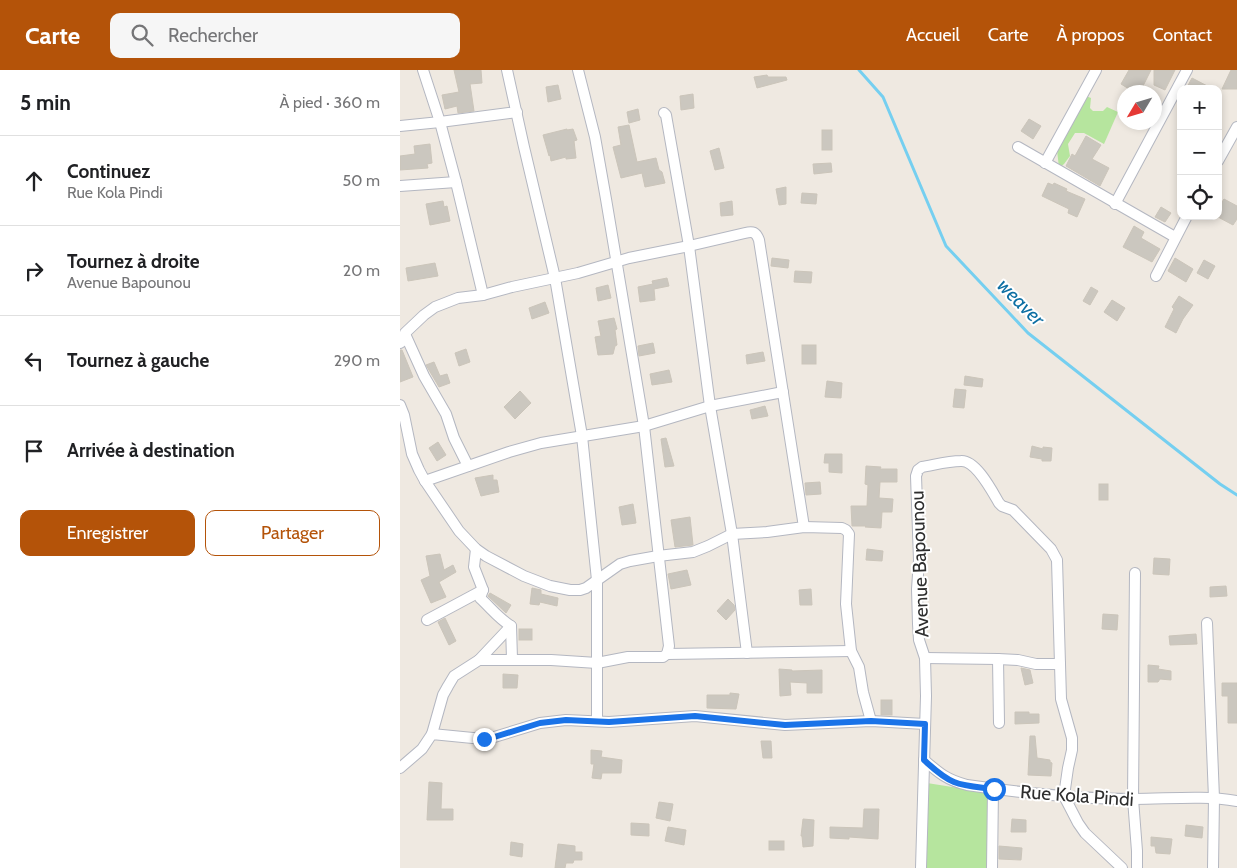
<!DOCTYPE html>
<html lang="fr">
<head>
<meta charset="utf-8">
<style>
	:root { --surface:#fff; --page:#f6f6f6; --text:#202124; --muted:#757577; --line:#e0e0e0; --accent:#b45309 }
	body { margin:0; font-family:Cabin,sans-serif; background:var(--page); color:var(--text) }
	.controls { position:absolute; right:15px; top:15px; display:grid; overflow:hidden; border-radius:10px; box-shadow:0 2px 8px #0003 }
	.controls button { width:45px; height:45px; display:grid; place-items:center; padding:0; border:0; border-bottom:1px solid var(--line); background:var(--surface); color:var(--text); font:25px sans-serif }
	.compass { position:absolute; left:717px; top:15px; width:45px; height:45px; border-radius:50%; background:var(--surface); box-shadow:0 2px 8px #0003; rotate:232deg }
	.stop { position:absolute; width:15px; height:15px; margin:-11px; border:4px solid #1a73e8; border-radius:50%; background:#fff }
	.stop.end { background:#1a73e8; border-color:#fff; box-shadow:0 1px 5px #0008 }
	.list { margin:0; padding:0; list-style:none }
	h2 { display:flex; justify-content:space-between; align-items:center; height:65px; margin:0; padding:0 20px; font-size:21px }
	h2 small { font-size:16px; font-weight:400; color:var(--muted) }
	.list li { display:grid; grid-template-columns:32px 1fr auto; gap:15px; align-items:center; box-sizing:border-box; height:90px; padding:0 20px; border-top:1px solid var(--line) }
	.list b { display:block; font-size:19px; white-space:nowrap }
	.list p { margin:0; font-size:16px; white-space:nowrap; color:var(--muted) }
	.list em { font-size:16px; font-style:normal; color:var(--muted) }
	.actions { display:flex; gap:10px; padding:15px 20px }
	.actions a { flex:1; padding:11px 0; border:1px solid var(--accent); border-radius:10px; text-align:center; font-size:18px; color:var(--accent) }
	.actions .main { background:var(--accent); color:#fff }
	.icon { flex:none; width:28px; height:28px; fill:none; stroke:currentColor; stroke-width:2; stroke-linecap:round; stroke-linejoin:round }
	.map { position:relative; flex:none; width:837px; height:798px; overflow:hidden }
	header { display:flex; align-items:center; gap:30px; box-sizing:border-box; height:70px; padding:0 25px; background:var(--accent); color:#fff }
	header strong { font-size:24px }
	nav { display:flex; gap:28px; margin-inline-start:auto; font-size:18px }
	.search { width:350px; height:45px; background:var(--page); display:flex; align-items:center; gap:12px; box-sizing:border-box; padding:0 18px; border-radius:10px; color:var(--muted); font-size:19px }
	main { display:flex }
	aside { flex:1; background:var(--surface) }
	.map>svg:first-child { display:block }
	.green { fill:#b6e59e }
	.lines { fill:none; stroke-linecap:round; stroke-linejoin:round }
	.stream { stroke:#75cff0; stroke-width:3 }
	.building { fill:#cbc7bf; stroke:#cbc5ba }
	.minor-casing { stroke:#b4b7c1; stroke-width:12 }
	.minor { stroke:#fff; stroke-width:10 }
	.route { stroke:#1a73e8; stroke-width:6 }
	.labels { text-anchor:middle; stroke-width:4; stroke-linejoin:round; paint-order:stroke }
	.street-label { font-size:19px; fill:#2e2e2e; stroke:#fff }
	.water-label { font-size:20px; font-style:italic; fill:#0d6fa3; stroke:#fff }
</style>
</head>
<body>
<header>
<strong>Carte</strong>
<div class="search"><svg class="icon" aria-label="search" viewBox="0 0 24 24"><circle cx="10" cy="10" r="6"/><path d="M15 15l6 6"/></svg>Rechercher</div>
<nav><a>Accueil</a><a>Carte</a><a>À propos</a><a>Contact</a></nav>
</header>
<main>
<aside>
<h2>5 min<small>À pied · 360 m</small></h2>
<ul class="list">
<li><svg class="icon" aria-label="ahead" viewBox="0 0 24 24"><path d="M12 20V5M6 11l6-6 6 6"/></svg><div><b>Continuez</b><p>Rue Kola Pindi</p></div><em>50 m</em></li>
<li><svg class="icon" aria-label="right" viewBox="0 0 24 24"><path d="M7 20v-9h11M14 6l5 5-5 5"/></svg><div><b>Tournez à droite</b><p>Avenue Bapounou</p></div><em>20 m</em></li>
<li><svg class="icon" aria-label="left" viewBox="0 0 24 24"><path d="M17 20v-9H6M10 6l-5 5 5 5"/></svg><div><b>Tournez à gauche</b></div><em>290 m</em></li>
<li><svg class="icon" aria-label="arrive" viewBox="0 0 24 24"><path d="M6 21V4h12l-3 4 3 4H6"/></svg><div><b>Arrivée à destination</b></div></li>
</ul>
<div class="actions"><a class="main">Enregistrer</a><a>Partager</a></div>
</aside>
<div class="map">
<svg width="837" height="798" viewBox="0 0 837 798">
	<rect width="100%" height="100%" fill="#efe9e1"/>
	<g class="green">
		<polygon points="686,26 691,28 690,38 693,41 703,41 707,37 718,42 704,74 684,63 675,63 668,74 670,86 664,94 659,98 657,80"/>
		<polygon points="527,713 590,723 588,798 526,798"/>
	</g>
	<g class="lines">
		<polyline class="stream" points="459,0 483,27 546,176 628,263 820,414 837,425"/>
	</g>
	<g class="building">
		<polygon points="54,0 81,0 82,13 70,14 74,41 58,43 57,36 45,39 42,25 59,22"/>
		<polygon points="729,0 751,0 740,22 730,17 729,19 721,14"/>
		<polygon points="754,0 775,0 765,20 754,15"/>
		<polygon points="831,0 837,0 837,19 822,19"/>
		<polygon points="367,5 368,7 386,7 387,10 357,18 354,7"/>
		<polygon points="792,8 813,19 786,19"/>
		<polygon points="158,15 161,29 148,32 146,17"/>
		<polygon points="293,24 294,38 281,40 280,26"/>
		<polygon points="238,39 240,50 229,53 227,42"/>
		<polygon points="629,49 641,56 633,69 621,61"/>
		<polygon points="229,55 237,92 256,88 259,100 262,102 265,113 245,117 242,103 221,108 213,77 221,75 218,57"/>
		<polygon points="167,59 167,60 173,59 177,70 174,71 176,88 166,89 166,87 151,91 150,85 149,86 143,65"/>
		<rect x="422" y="60" width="10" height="20"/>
		<polygon points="686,66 701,75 692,89 709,98 700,116 666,96 672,84 675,86"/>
		<polygon points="30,74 32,93 27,94 28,98 0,100 0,86 15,84 14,76"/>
		<polygon points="319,78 324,98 315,100 310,81"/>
		<polygon points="431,93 432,102 414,104 413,94"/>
		<polygon points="648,113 653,115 654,113 667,119 666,121 685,129 677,147 668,143 669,139 642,126"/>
		<polygon points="386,117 386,134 379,135 376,119"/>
		<polygon points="402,123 417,124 416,134 401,133"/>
		<polygon points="824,129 837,136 837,149 833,155 818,147 818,138"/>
		<polygon points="43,131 44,137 47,136 50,151 30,155 26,134"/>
		<polygon points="332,131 333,145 321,146 320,133"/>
		<polygon points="761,137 771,143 765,152 755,147"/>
		<polygon points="734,156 744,162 741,168 760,179 752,192 723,177"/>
		<polygon points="372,188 389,190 388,198 371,196"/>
		<polygon points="775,188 793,199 786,212 768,201"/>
		<polygon points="804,190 815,196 808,209 797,203"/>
		<polygon points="35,193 38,206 8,211 6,198"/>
		<polygon points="395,201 412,202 411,213 394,212"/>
		<polygon points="267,208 269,216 254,219 255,230 240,232 238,217 253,214 252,211"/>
		<polygon points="208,215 211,228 198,231 196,218"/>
		<polygon points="691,217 698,221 690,235 683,231"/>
		<polygon points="779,226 793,235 783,249 776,263 765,257 774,239 772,237"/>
		<polygon points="712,230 725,238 717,251 704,242"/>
		<polygon points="145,232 149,243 132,249 129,238"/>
		<polygon points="214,248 217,259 215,260 217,275 215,276 213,284 198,285 195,267 201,266 198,251"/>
		<polygon points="253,273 255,283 239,286 238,276"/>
		<rect x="402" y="275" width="14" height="19"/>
		<polygon points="66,279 70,292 59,296 55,283"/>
		<polygon points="0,280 2,280 13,307 0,312"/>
		<polygon points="363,282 365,291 347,294 346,285"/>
		<polygon points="34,292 40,306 47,304 50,313 39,317 26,295"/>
		<polygon points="269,300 272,312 252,315 250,304"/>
		<polygon points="565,306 583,309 582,317 564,315"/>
		<polygon points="427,311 442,313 441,328 425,327"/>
		<polygon points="555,319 566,320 564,338 553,337"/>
		<polygon points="120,321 131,333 115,349 104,337"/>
		<polygon points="365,336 368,346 352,349 350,340"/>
		<polygon points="266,368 274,396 265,397 261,369"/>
		<polygon points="38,372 46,385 37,391 29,378"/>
		<polygon points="632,376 643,379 643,377 652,378 651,391 642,391 642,389 630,387"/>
		<polygon points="425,384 442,384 442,403 429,402 429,393 424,393"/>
		<polygon points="466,396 481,397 480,399 497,399 497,412 480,412 479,428 493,429 492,442 482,442 481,458 465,457 466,456 452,456 451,436 467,436 468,415 465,414"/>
		<polygon points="93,405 93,410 97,410 99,422 81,426 75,408"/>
		<polygon points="420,412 421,424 406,425 405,413"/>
		<rect x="699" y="414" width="9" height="16"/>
		<polygon points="233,434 236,453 222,455 219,437"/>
		<polygon points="290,447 293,475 275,477 271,450"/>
		<polygon points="467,479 483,481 482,491 466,490"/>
		<polygon points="40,484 44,500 53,495 56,502 39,512 46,527 31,533 21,510 30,506 26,486"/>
		<polygon points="754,488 770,489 769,505 753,504"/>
		<polygon points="287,500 291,515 271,519 268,504"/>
		<polygon points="826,516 827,526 810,527 810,517"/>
		<polygon points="132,518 141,520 141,524 158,528 157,536 140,532 139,535 130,534"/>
		<polygon points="411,519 412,535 400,535 399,520"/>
		<polygon points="90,523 111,535 106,543 88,526"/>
		<polygon points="328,529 334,535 335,540 326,550 317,541"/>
		<polygon points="703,544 718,545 717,560 702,559"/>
		<polygon points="45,548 56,571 49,575 38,552"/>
		<rect x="119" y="559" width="13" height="11"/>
		<polygon points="796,564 797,574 770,575 769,566"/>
		<polygon points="748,595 759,596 758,599 771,601 771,610 760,609 758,612 748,612"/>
		<polygon points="621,598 630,600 633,613 625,615"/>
		<polygon points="379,599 392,600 392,601 422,600 422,623 407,623 407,613 390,612 391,625 380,626"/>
		<polygon points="103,604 118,605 117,618 103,618"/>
		<polygon points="822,613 837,613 837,653 828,653 828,626 822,626"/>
		<polygon points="330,623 339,624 336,639 307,638 307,625 330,625"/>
		<rect x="481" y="630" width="11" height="15"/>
		<polygon points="615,642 629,642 629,644 639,644 639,653 615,654"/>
		<polygon points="630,666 635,666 637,688 650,690 650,692 652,693 651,706 628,705"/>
		<polygon points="361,671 371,671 372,688 363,688"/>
		<polygon points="191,680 202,681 201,687 222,690 221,703 202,703 201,709 192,708 194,694 191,694"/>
		<polygon points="29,712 42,713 41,739 53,739 53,750 27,750"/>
		<polygon points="259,732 273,734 270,751 256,748"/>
		<polygon points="464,739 479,739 478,769 449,767 449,769 430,768 430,757 463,758"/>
		<polygon points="403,749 414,750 413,776 403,777 402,766 401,766"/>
		<polygon points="612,749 626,750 626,762 611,762"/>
		<polygon points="231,753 249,754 249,766 231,765"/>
		<polygon points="786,755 803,757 802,768 785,766"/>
		<polygon points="268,757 286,760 284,775 265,771"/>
		<polygon points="751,767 772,769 770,784 756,783 755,776 751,776"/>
		<rect x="369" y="771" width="15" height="9"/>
		<polygon points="111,772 123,774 122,787 110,785"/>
		<polygon points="158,774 175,776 175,782 182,782 182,790 174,790 173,793 166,793 165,798 155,798"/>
		<polygon points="599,776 622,778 621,790 599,789"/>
	</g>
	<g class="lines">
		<g class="minor-casing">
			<g id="minor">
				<polyline points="23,0 40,52 56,112 83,225"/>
				<polyline points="107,0 124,77 155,208 182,366 197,510 197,650"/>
				<polyline points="264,43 266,45 289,176 310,336 332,464 347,583"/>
				<polyline points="0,56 40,52 117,42"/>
				<polyline points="618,77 775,167"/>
				<polyline points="818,91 837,57"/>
				<polyline points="645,93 696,0"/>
				<polyline points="0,116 56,112"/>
				<polyline points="715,134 787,0"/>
				<polyline points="756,206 787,146"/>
				<polyline points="5,264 24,306 46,344 54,368 68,396"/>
				<path d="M0 273 4 270 5 263 24 245 35 237 58 228 83 225 112 217 178 203 229 188 289 176 345 163C353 161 356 162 359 170L404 457"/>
				<polyline points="0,335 4,345 12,384 19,400 25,411 59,461 76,479 86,486 124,506 150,516 170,520 180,520 186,518 220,494 230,491 258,486 293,482 308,476 332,464 367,462 404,457 442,458 446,460 449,464 446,534 451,581 459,597 463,622 471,651"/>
				<polyline points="25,411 109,382 141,373 244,356 310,336 383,322"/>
				<path d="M76 479 74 497 83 520 80 528C91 538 98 548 111 556L112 589"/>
				<polyline points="735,503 733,729 737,781 737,798"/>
				<polyline points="27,550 83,520"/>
				<polyline points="807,553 814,728 813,798"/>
				<polyline points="267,584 451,581"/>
				<polyline points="525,588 598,589 618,590 636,594 660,594"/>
				<polyline points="598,589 599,653"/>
				<polyline points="79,590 111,556"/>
				<polyline points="32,664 43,625 48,616 54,606 79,590 151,590 197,593 228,587 263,587 267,584 269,576 244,356 206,129 195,67 178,0"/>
				<path d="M524 690C539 703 547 710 567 715 622 723 678 729 734 729 769 729 803 725 837 731"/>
				<polyline points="0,698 22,679 32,664 83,669 91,668 140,653 166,650 209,652 295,646 385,655 471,651 525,654"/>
				<path d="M521 798 526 626 525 588 519 570 518 554 517 519 519 490 516 406 518 400 522 397C534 395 548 391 561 391 576 390 592 421 599 433L602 436 613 440 651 479 657 490 661 629 672 668V680L668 698 664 726 678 753 685 763 722 798"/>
				<polyline points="592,798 593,719"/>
			</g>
		</g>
		<use href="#minor" class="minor"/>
	</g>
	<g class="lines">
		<path class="route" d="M84 669 91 668 140 653 166 650 209 652 295 646 385 655 471 651 525 654 524 690C533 698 542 707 554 712 566 717 580 717 594 719"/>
	</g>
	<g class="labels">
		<g class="street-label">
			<text transform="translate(519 494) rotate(-92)" y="7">Avenue Bapounou</text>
			<text transform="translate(677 725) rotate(4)" y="7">Rue Kola Pindi</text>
		</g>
		<g class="water-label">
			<text transform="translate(621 232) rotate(45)" y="7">weaver</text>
		</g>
	</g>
</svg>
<div class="controls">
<button>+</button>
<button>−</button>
<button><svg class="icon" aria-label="locate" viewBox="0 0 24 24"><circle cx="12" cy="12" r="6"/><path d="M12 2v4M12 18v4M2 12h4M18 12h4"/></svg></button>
</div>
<svg class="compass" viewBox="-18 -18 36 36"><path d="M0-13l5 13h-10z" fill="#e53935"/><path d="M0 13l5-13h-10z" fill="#757577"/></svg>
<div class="stop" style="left:594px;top:719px"></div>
<div class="stop end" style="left:84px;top:669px"></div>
</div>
</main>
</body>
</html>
